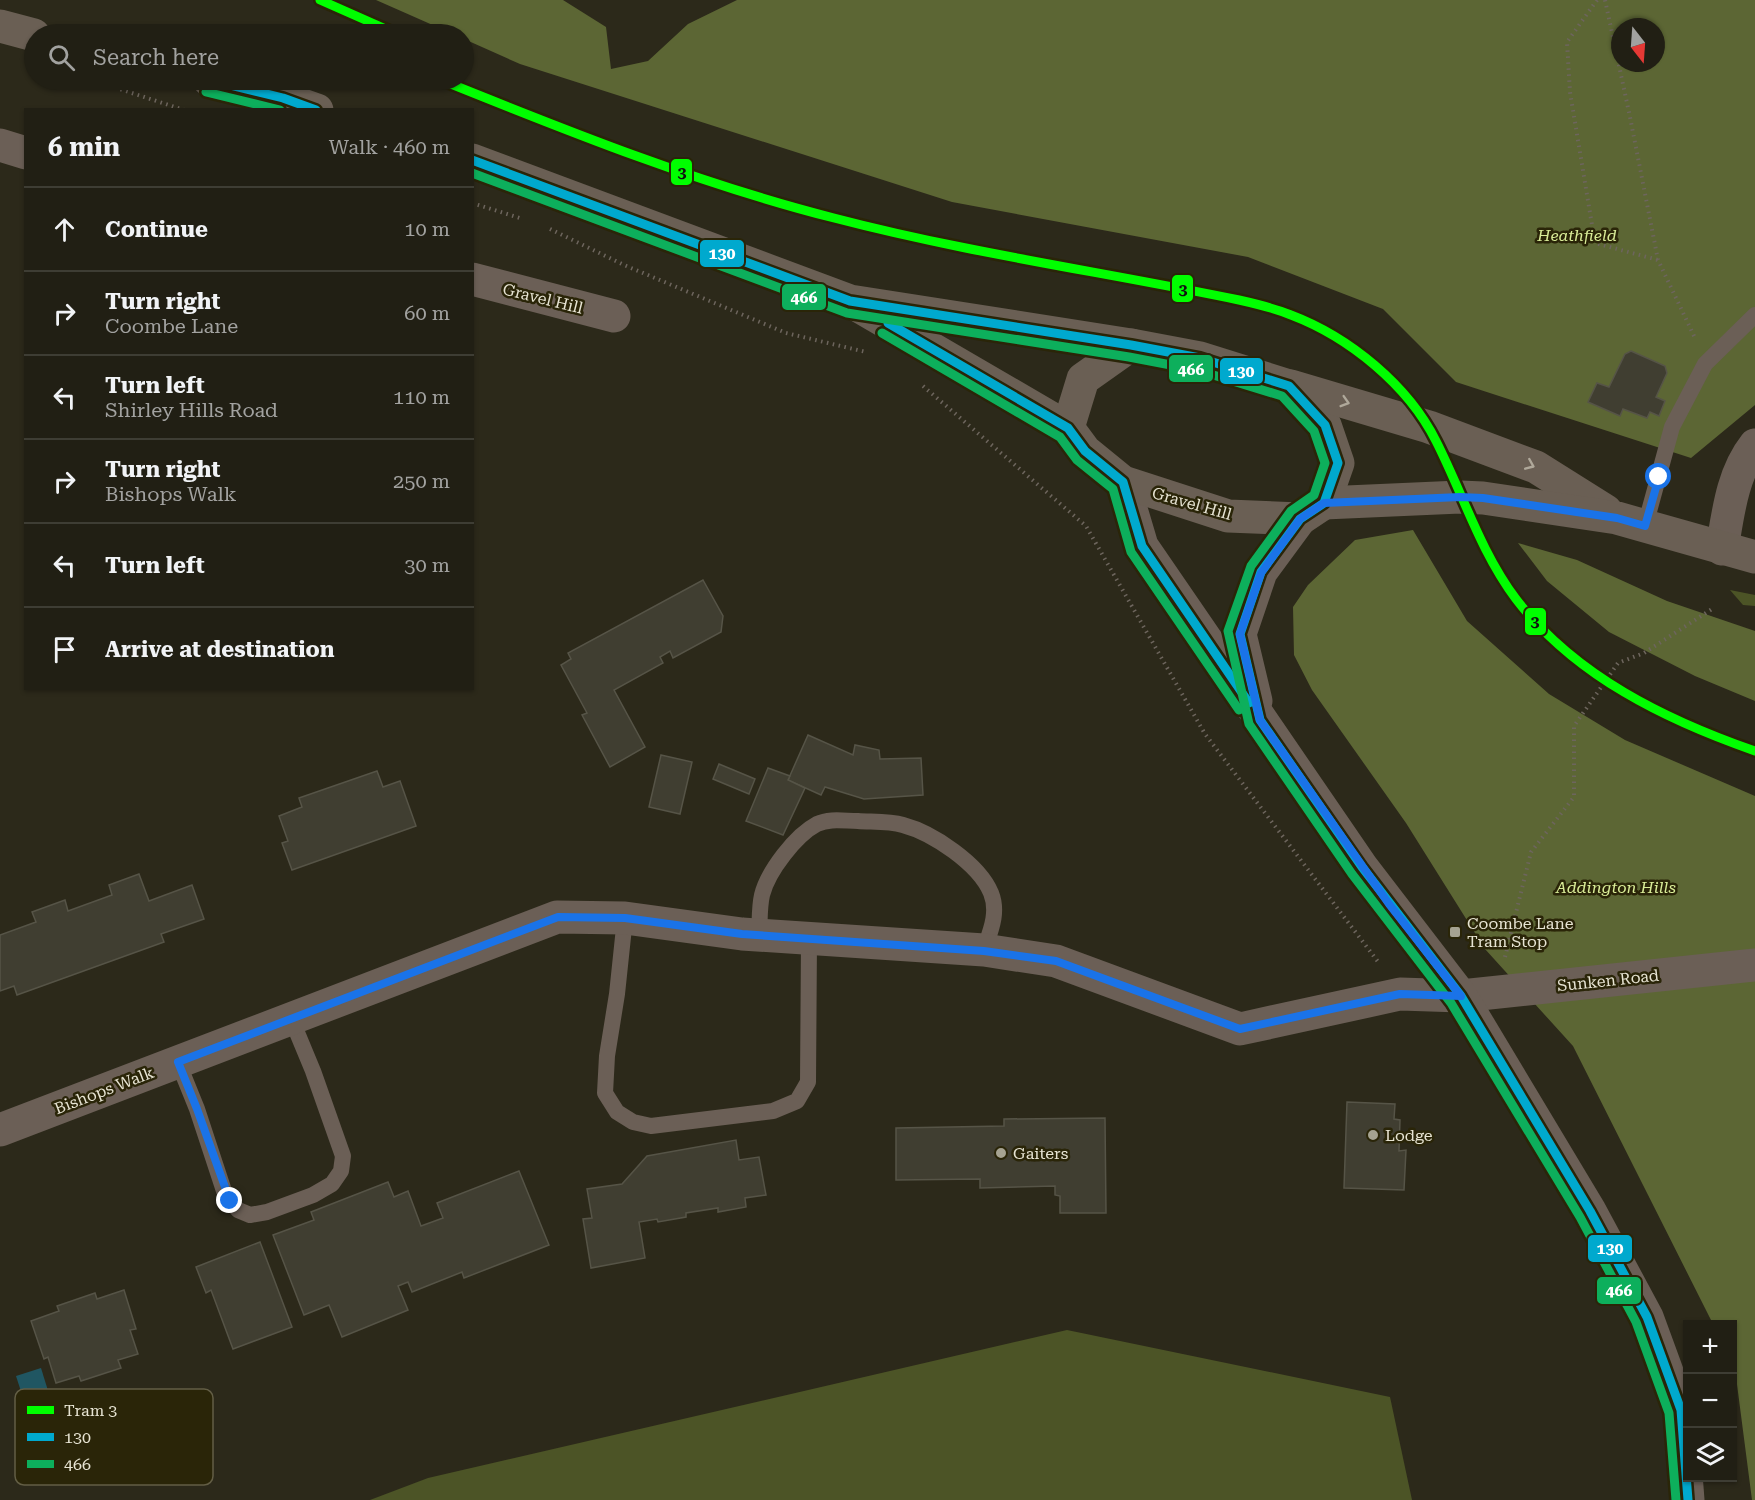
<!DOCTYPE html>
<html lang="en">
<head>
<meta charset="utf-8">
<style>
	:root { --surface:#211f14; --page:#2d2c22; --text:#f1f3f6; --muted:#a2a2a0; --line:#3e3d34 }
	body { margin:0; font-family:"Roboto Serif",serif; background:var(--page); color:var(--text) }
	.controls { position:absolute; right:18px; bottom:18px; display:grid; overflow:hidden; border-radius:0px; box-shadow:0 2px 4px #0004 }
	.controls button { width:54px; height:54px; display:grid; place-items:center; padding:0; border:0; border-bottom:2px solid var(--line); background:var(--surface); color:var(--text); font:30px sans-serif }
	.compass { position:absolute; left:1611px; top:18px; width:54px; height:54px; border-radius:50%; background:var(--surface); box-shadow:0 2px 4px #0004; rotate:163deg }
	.stop { position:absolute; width:18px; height:18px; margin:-14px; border:4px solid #1a73e8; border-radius:50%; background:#fff }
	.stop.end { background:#1a73e8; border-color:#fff; box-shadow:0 2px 6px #0008 }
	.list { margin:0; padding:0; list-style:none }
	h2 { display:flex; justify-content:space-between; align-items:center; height:78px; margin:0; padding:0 24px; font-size:26px }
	h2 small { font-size:20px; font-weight:400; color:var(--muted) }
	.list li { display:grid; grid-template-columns:39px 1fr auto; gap:18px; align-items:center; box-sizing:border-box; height:84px; padding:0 24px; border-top:2px solid var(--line) }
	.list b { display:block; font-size:22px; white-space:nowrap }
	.list p { margin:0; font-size:20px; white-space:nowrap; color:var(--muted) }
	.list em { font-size:20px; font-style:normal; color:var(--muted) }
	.icon { flex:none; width:33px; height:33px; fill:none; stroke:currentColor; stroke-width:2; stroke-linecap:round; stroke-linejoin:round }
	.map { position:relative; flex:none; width:1755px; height:1500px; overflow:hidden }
	.search { position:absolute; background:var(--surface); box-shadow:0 2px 4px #0004; left:24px; top:24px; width:450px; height:66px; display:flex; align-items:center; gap:15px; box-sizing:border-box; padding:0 21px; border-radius:33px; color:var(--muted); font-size:22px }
	.panel { position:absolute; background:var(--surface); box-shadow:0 2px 4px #0004; left:24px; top:108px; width:450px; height:582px; border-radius:0px }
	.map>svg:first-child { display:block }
	.green { fill:#4c5426 }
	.forest { fill:#5c6634; fill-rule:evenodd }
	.water { fill:#205662 }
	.building { fill:#403e31; stroke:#565447; stroke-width:1.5 }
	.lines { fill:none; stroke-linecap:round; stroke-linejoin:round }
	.path { stroke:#6d655d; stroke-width:4; stroke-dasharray:1.5 4.5; stroke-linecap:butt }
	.service { stroke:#6b5f56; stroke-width:16 }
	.minor { stroke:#6b5f56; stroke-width:33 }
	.tertiary { stroke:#6b5f56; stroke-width:33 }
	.primary { stroke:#6a5f54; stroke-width:33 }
	.bus-1-casing { stroke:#2a2508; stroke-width:14 }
	.bus-2-casing { stroke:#2a2508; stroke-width:14 }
	.bus-1 { stroke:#00a9ce; stroke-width:9 }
	.bus-2 { stroke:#0daf5c; stroke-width:9 }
	.tram-1-casing { stroke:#2a2508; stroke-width:14 }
	.tram-1 { stroke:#0f0; stroke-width:9 }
	.oneway { stroke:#afa89a }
	.route { stroke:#1a73e8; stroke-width:8 }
	.poi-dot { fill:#a6a392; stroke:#2a2508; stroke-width:2 }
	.labels { text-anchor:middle; stroke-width:5; stroke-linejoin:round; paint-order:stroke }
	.park-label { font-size:16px; font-style:italic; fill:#d9ec97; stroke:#2a2508 }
	.street-label { font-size:16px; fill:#e7e4d3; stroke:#2a2508 }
	.poi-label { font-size:16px; fill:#e7e4d3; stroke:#2a2508; text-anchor:start }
	.key { fill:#2a2508; stroke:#635e45; stroke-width:1.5 }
	.key-label { font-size:16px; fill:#e7e4d3 }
	.line-badge { stroke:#2a2508; stroke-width:2 }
	.badge-label { font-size:16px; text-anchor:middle; font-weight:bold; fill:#fff }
	.pale-badge-label { font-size:16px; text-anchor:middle; font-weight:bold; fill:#111 }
</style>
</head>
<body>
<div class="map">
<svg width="1755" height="1500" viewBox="0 0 1755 1500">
	<rect width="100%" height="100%" fill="#2c291a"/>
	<g class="green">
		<polygon points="1730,590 1755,595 1755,606 1743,605"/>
		<polygon points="1067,1330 1390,1397 1412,1500 370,1500 428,1478"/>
	</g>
	<g class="forest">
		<path d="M376 0H563L606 27 611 69 648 61 688 24 737 0H1755V405L1691 458 1456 382 1383 309 1248 257 952 202 520 64 464 39V34H453ZM1620 27H1656V63H1620Z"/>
		<polygon points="1413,530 1467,621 1549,694 1625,740 1755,796 1755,1500 1752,1500 1735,1369 1733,1363 1732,1324 1713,1324 1573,1046 1485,949 1406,823 1312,690 1294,655 1293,607 1308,585 1355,540"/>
		<polygon points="1518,543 1577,560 1667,601 1755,631 1755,701 1695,676 1609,632 1547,581"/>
	</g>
	<polygon class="water" points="41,1368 61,1433 37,1441 16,1376"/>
	<g class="building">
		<polygon points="1631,351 1665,366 1667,373 1656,397 1665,401 1659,416 1650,412 1647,418 1623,409 1620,416 1588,402 1597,383 1609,387 1625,354"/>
		<polygon points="703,580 723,616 721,632 673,658 670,651 660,657 663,663 614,690 645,747 610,767 582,715 587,713 561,665 571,659 568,653"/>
		<polygon points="808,735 853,755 855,745 879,750 880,759 921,758 923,795 864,799 825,787 821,795 788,780"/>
		<polygon points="661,755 692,762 680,814 649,807"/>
		<polygon points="719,764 755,779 749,794 713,779"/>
		<polygon points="768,768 790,776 788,780 805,788 783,835 746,821"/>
		<polygon points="377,771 383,787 400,781 416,826 292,870 282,843 288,841 279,816 302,807 299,798"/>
		<polygon points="139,874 149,901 192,885 204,919 161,934 164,942 17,995 14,986 0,991 0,935 36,922 32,912 65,900 68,911 112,895 109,885"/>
		<polygon points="1347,1102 1395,1104 1394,1119 1400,1120 1399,1151 1406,1150 1404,1190 1344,1188"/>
		<polygon points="1105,1118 1106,1213 1060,1213 1060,1196 1055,1195 1055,1186 980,1188 980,1179 896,1180 896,1128 1004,1126 1004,1119"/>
		<polygon points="736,1140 739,1160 759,1157 766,1195 745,1198 746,1207 718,1212 718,1208 686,1213 686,1217 658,1222 657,1219 639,1222 645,1258 591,1268 583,1219 592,1218 587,1189 622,1184 647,1156"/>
		<polygon points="519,1171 549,1245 464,1278 462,1272 412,1292 408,1282 398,1286 408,1310 342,1337 329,1305 304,1315 273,1235 314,1220 311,1212 388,1182 394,1197 408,1191 421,1226 443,1218 437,1203"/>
		<polygon points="260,1242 292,1327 233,1349 211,1290 206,1293 196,1267"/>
		<polygon points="124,1290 136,1329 130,1330 138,1354 118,1360 121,1368 81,1381 79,1376 56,1383 48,1357 44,1359 31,1321 59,1311 57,1306 95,1293 97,1299"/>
	</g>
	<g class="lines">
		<g class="path">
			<polyline points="1597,0 1567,42 1570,92 1595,243 1658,260"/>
			<polyline points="1605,0 1630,117 1658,260 1695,338"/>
			<polyline points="92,80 184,110"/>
			<polyline points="472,203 523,219"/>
			<polyline points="550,229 624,265 786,333 866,352"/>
			<polyline points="923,386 1086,526 1205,734 1379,963"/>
			<polyline points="1505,957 1531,852 1574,797 1574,726 1618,663 1644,653 1712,609"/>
		</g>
		<g class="service">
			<polyline points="1645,526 1672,427 1705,364 1755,315"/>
			<polyline points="625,918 617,994 607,1056 605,1093 617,1112 633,1122 651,1126 773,1111 797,1101 808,1082 809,940"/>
			<path d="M759 936C760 923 759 908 762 895 768 871 796 835 817 824 830 818 844 821 858 821 872 822 889 821 903 825 933 833 979 864 991 893 999 913 990 932 984 950"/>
			<polyline points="178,1062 197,1109 224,1191 230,1201 238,1210 250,1215 267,1212 313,1195 332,1184 341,1171 343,1156 313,1071 291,1018"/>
		</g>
		<g class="minor">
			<polyline points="0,145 26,153"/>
			<polyline points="472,279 614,316"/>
			<polyline points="0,1130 557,917 625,918 742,934 984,950 1056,961 1240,1029 1400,994 1461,996 1755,965"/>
		</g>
		<g class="tertiary">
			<polyline points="1123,482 1142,546 1362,867 1461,996 1590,1211 1647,1317 1681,1410 1688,1500"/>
			<path d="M1722 549C1728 514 1732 474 1755 445"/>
			<polyline points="1256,701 1240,634 1261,572 1300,519"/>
		</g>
		<g class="primary">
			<polyline points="0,26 34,35"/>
			<polyline points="209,80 283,98 317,110"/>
			<polyline points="472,160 850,301 1068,428 1085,451 1123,482 1228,516 1300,519 1324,503 1338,463 1325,425 1289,386 1200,358 1131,345 850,301"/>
			<polyline points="1291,386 1429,427 1536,467 1606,511"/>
			<polyline points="1068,428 1083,379 1131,345"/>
			<polyline points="1324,503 1460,497 1483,498 1617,518 1755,557"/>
		</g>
		<g class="bus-1-casing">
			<g id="bus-1">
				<polyline points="209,80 283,98 316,110"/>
				<polyline points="472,160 850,301 1131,345 1200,358 1289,386 1325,425 1338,463 1324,503 1300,519 1261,572 1240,634 1260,720 1362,867 1461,996 1590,1211 1647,1317 1681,1410 1688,1500"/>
				<polyline points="888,323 1068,428 1085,451 1123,482 1142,546 1249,703"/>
			</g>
		</g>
		<g class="bus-2-casing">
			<g id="bus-2">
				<polyline points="206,92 280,110"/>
				<polyline points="472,173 847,313 1129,357 1197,370 1282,396 1314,431 1325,463 1314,495 1291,511 1251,566 1228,631 1249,724 1352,874 1451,1003 1580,1217 1636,1322 1669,1413 1676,1500"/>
				<polyline points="882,333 1060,437 1077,460 1113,489 1131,552 1239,710"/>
			</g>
		</g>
		<use href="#bus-1" class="bus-1"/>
		<use href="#bus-2" class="bus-2"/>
		<g class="tram-1-casing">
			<g id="tram-1">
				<polyline points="320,0 397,34"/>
				<path d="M441 80C570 132 700 184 834 218 968 253 1104 272 1239 300 1257 304 1274 308 1291 315 1349 337 1408 385 1436 441 1463 494 1480 551 1516 599 1575 676 1666 720 1755 751"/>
			</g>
		</g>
		<use href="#tram-1" class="tram-1"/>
	</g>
	<defs><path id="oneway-chevron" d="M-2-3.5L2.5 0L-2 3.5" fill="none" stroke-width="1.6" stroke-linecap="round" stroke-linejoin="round" transform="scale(1.5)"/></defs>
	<g class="oneway">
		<use href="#oneway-chevron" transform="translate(1345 402) rotate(17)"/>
		<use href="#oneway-chevron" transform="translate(1530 465) rotate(23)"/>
	</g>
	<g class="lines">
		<polyline class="route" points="230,1201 197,1109 178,1062 558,917 625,918 742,934 984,951 1056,961 1240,1029 1400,994 1461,996 1389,904 1260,720 1240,634 1261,573 1300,519 1324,503 1460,497 1483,498 1617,518 1645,526 1659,477"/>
	</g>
	<g class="poi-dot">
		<rect x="1449" y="926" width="12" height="12" rx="3"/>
		<circle cx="1373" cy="1135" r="6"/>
		<circle cx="1001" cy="1153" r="6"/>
	</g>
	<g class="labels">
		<g class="park-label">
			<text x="1577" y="241">Heathfield</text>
			<text x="1616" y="893">Addington Hills</text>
		</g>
		<g class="street-label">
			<text transform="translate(543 298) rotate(14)" y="6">Gravel Hill</text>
			<text transform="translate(1192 503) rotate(16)" y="6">Gravel Hill</text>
			<text transform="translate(1608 980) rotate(-6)" y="6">Sunken Road</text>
			<text transform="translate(104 1090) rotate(-21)" y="6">Bishops Walk</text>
		</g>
		<g class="poi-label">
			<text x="1467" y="929">Coombe Lane<tspan x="1467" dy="18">Tram Stop</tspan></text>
			<text x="1385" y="1141">Lodge</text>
			<text x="1013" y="1159">Gaiters</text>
		</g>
	</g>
	<rect x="15" y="1389" width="198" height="96" rx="9" class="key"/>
	<rect x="27" y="1406" width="27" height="8" fill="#0f0"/>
	<rect x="27" y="1433" width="27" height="8" fill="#00a9ce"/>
	<rect x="27" y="1460" width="27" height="8" fill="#0daf5c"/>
	<g class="key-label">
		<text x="64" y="1416">Tram 3</text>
		<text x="64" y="1443">130</text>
		<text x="64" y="1470">466</text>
	</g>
	<g class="line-badge">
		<rect x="670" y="158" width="23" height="28" rx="6" fill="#0f0"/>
		<rect x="699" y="239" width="46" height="29" rx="6" fill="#00a9ce"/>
		<rect x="1171" y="274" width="23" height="29" rx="6" fill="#0f0"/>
		<rect x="781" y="283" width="46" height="28" rx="6" fill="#0daf5c"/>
		<rect x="1168" y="354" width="46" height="29" rx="6" fill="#0daf5c"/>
		<rect x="1219" y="357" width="45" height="28" rx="6" fill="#00a9ce"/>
		<rect x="1524" y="607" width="23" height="29" rx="6" fill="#0f0"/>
		<rect x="1587" y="1234" width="46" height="29" rx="6" fill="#00a9ce"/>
		<rect x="1596" y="1276" width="46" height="29" rx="6" fill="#0daf5c"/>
	</g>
	<g class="badge-label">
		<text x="722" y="259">130</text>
		<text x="804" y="303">466</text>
		<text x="1191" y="375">466</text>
		<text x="1241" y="377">130</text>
		<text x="1610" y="1254">130</text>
		<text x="1619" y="1296">466</text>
	</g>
	<g class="pale-badge-label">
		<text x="682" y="178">3</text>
		<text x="1183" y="295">3</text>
		<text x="1535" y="627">3</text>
	</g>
</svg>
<div class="controls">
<button>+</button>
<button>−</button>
<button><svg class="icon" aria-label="layers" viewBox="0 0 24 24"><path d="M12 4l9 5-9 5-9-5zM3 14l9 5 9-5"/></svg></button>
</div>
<svg class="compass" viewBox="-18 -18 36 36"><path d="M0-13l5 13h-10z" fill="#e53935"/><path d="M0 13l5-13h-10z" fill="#a2a2a0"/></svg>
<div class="stop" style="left:1659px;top:477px"></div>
<div class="stop end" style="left:230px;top:1201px"></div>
<div class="search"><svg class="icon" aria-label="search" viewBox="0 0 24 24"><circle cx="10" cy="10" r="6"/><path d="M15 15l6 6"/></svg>Search here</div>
<section class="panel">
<h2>6 min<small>Walk · 460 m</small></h2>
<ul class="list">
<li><svg class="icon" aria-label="ahead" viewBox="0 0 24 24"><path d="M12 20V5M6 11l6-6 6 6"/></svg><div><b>Continue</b></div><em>10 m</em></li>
<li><svg class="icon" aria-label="right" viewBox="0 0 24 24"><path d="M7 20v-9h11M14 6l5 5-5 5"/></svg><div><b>Turn right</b><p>Coombe Lane</p></div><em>60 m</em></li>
<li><svg class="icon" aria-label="left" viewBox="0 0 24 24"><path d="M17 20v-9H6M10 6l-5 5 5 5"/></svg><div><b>Turn left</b><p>Shirley Hills Road</p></div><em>110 m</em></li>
<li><svg class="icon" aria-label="right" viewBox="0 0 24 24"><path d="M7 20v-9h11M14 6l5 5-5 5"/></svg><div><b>Turn right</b><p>Bishops Walk</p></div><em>250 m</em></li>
<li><svg class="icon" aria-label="left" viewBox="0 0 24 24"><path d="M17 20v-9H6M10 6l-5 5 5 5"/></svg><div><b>Turn left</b></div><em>30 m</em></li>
<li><svg class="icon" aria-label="arrive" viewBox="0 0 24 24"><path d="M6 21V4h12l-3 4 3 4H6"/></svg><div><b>Arrive at destination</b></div></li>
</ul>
</section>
</div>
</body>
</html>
